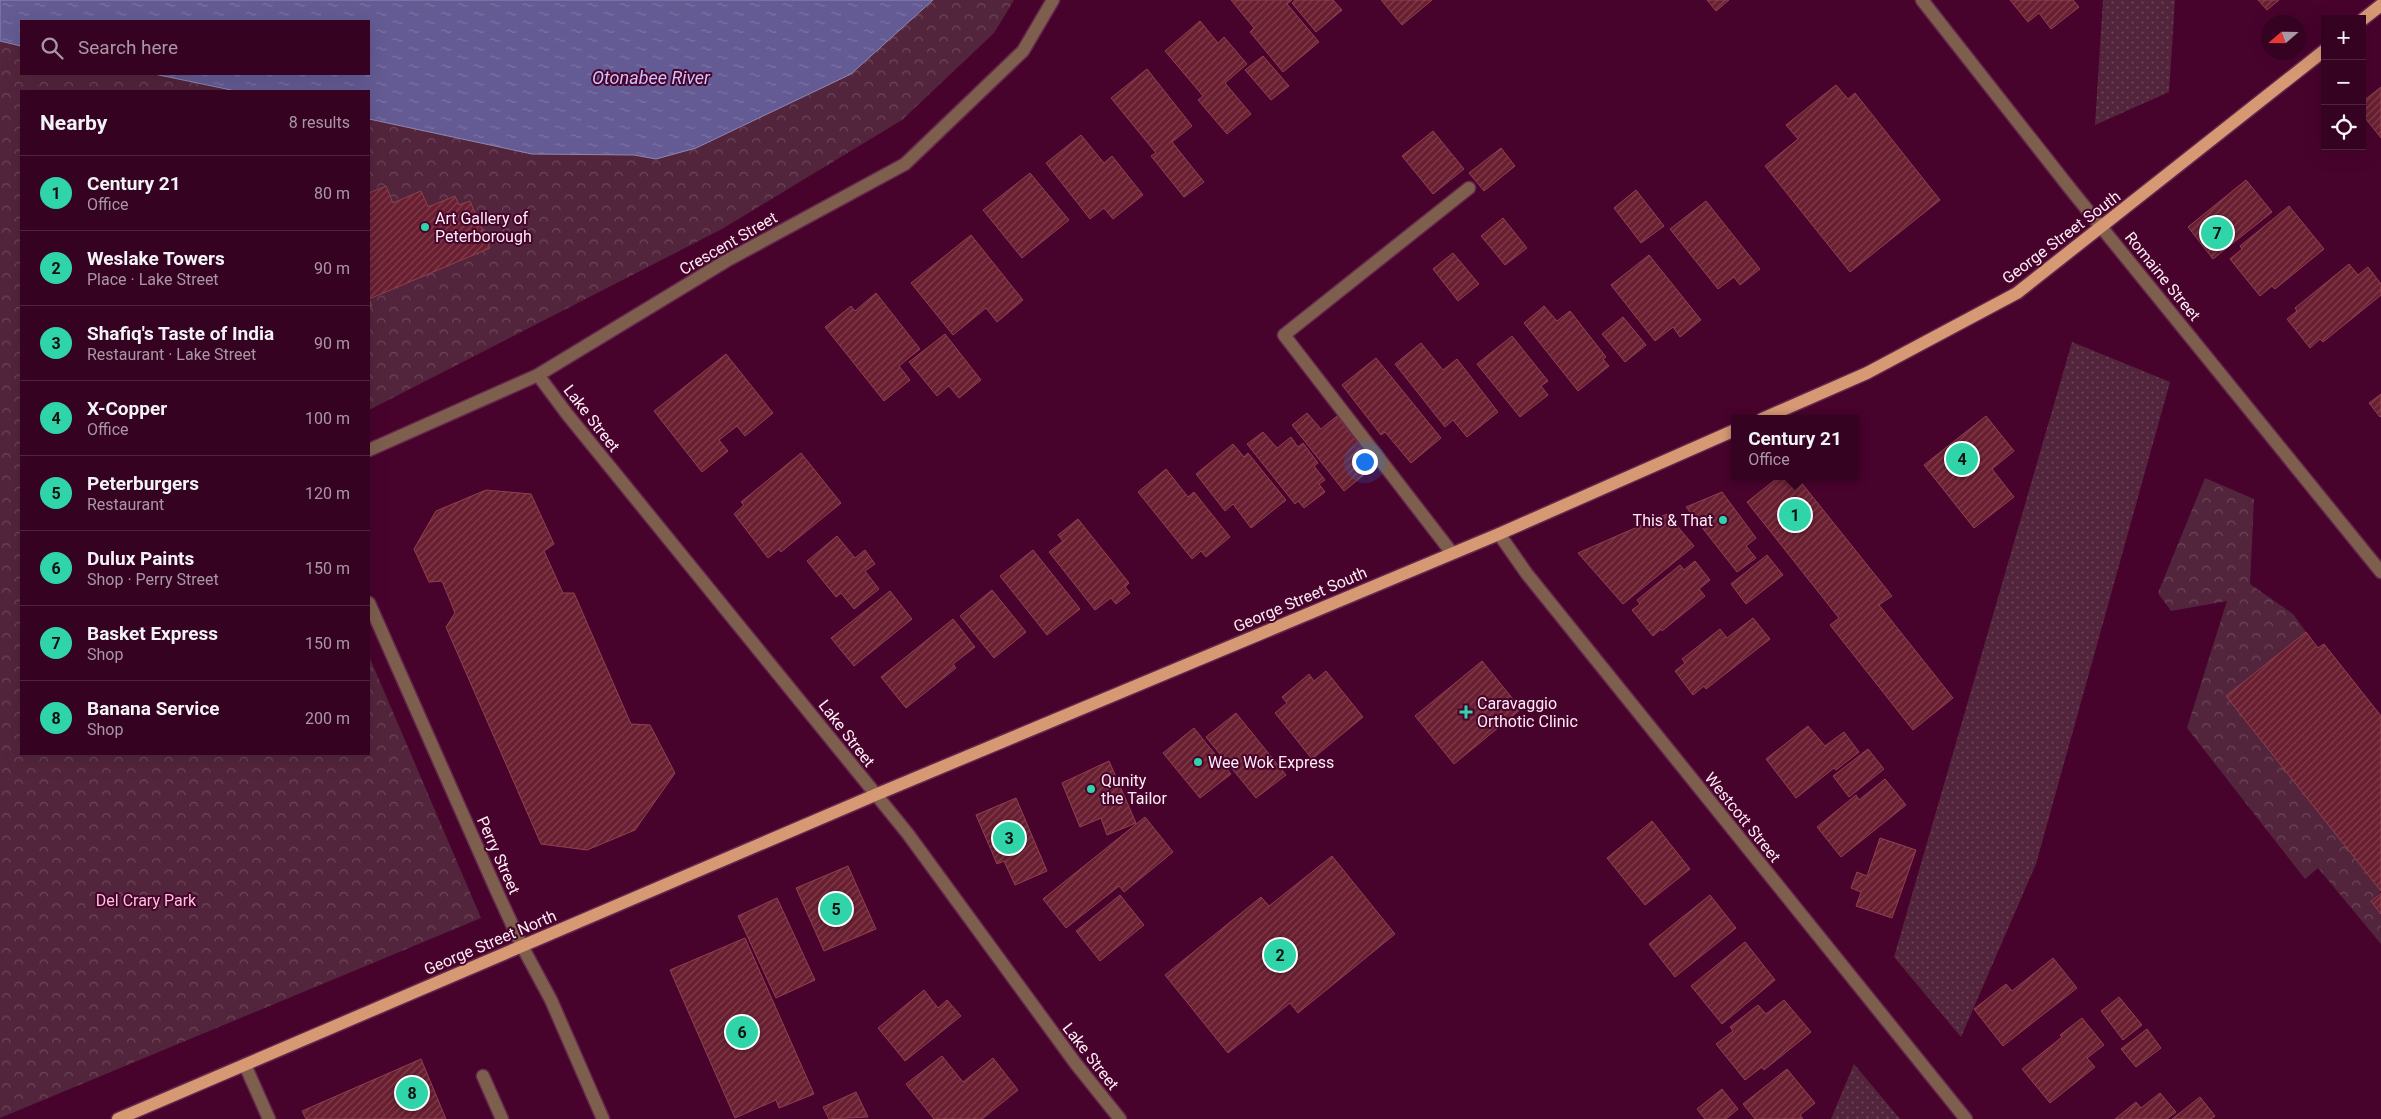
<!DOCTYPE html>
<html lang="en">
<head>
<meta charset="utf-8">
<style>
	:root { --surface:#360222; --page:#3d0c2a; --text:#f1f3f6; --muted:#aa97a5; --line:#502440; --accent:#30d4a9 }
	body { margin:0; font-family:Roboto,sans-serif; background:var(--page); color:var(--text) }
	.controls { position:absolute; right:15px; top:15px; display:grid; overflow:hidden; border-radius:0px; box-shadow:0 5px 20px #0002 }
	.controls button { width:45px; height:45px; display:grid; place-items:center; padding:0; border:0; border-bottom:1px solid var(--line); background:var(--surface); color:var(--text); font:25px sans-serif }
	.compass { position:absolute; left:2261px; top:15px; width:45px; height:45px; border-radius:50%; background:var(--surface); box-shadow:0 5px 20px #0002; rotate:250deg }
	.you { position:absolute; left:1364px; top:461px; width:18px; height:18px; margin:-12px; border:4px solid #fff; border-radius:50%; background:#1a73e8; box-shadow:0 0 0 8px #1a73e833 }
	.badge { display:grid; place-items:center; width:32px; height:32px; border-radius:50%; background:var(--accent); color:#111; font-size:16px; font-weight:700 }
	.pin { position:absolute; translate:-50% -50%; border:2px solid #fff; box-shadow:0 1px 5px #0006 }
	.popup { position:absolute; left:1731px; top:415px; width:128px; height:65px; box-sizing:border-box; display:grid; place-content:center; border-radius:0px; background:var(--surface); filter:drop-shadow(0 1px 4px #0005); font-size:16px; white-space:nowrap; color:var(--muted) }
	.popup b { font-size:19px; color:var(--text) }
	.popup::after { content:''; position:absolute; left:50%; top:100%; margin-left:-10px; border:10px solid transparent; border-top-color:var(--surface) }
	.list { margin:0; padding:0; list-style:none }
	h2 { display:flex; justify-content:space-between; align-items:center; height:65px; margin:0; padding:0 20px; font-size:21px }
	h2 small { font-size:16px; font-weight:400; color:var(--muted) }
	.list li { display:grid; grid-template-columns:32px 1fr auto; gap:15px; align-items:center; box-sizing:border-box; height:75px; padding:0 20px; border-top:1px solid var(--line) }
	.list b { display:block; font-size:19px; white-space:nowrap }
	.list p { margin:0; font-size:16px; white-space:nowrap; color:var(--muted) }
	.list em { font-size:16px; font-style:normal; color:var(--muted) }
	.icon { flex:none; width:28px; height:28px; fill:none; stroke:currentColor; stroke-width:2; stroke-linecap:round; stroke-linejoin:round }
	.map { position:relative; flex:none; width:2381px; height:1119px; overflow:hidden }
	.search { position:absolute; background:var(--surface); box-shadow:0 5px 20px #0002; left:20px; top:20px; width:350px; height:55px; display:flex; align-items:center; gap:12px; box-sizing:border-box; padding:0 18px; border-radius:0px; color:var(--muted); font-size:19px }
	.panel { position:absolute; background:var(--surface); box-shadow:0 5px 20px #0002; left:20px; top:90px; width:350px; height:665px; border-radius:0px }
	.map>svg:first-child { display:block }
	.grass { fill:url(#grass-dots) }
	.park { fill:url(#park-crowns) }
	.water { fill:url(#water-ripples); stroke:#9286b0 }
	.building { fill:url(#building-hatch); stroke:#8f4150 }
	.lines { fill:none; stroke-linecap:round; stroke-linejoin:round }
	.minor-casing { stroke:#65284d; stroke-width:15 }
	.major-casing { stroke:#65284d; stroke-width:15 }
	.minor { stroke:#7e5f4e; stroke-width:12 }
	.major { stroke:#d79874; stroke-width:12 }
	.poi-dot { fill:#30d4a9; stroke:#48032d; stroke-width:2 }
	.labels { text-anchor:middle; stroke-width:4; stroke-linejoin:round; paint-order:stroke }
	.poi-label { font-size:16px; fill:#fdecf3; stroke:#48032d; text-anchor:start }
	.street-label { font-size:16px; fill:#fdecf3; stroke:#48032d }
	.park-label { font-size:16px; fill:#fac1da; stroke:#48032d }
	.water-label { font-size:18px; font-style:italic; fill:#cbc5f9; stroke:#48032d }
</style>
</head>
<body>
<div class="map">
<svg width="2381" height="1119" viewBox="0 0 2381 1119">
	<defs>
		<pattern id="grass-dots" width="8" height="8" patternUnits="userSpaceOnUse" patternTransform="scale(1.25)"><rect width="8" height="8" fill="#53253c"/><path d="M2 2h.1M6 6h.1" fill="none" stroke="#6d4559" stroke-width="1.8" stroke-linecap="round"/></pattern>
		<pattern id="park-crowns" width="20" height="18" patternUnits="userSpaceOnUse" patternTransform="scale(1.25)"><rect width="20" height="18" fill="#53253c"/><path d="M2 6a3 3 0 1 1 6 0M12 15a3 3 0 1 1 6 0" fill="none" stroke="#6d4559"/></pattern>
		<pattern id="water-ripples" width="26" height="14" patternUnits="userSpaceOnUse" patternTransform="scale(1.25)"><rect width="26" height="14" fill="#645b94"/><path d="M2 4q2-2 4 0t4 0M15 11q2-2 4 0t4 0" fill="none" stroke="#7b73a3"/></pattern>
		<pattern id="building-hatch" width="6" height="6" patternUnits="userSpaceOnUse" patternTransform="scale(1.25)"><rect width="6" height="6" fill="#6a1f31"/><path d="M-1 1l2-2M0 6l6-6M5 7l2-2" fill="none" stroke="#80404f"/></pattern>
	</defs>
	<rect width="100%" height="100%" fill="#48032d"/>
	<g class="grass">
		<polygon points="2103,0 2175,0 2169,92 2095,125"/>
		<polygon points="2072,342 2170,382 2036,864 1961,1037 1894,957"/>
		<polygon points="1854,1064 1900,1119 1831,1119"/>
	</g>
	<g class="park">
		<polygon points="933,0 1014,0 994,33 902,120 722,229 369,410 369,119 532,154 634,155 656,159 850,74"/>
		<polygon points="0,41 21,46 21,74 154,74 236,91 21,91 21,754 369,754 369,656 481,918 0,1118"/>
		<polygon points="2205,478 2254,499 2250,584 2293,614 2306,632 2226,696 2381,891 2371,901 2381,914 2381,944 2318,868 2305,879 2187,728 2227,601 2171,611 2158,593"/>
	</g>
	<polygon class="water" points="0,0 933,0 851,74 696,148 656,159 634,155 532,154 369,119 369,91 236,91 154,74 369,74 369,21 21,21 21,46 0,41"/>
	<g class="building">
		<polygon points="1231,0 1292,0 1287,4 1319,42 1283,72 1250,32 1254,28"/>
		<polygon points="1295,0 1333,0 1342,10 1316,32 1292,3"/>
		<polygon points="1381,0 1432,0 1402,25"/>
		<polygon points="1707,0 1729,0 1716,11"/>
		<polygon points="2010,0 2073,0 2079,7 2051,29 2039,13 2028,22"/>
		<polygon points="2258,0 2279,0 2267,10"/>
		<polygon points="1200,21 1218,43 1224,37 1247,64 1225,83 1251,114 1227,134 1198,100 1203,96 1165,51"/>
		<polygon points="1263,56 1289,86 1271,100 1245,70"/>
		<polygon points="1147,69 1192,126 1172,142 1204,182 1184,197 1151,156 1156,153 1111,98"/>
		<polygon points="1836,85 1848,99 1855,93 1940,200 1850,272 1765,166 1798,139 1786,125"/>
		<polygon points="2381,87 2381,138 2362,114 2362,102"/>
		<polygon points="1433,131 1464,169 1433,194 1402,156"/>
		<polygon points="1081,135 1104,163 1112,156 1143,195 1113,219 1104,208 1090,219 1046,163"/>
		<polygon points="1501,148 1515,166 1484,191 1469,173"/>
		<polygon points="1030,173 1069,220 1022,258 983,210"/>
		<polygon points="2246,180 2272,212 2213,259 2188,227"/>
		<polygon points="386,186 393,203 421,191 428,207 455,196 459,205 470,201 490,248 369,299 372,306 369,307 369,193"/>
		<polygon points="1636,190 1664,226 1641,243 1614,208"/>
		<polygon points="1706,201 1760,269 1740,285 1734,277 1718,289 1670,229"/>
		<polygon points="2289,206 2324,249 2275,289 2272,286 2260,296 2230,259 2242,249 2240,246"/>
		<polygon points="1503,218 1527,248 1505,265 1481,236"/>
		<polygon points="971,235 1023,300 997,322 986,308 953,335 911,283"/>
		<polygon points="1453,253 1479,284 1458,301 1433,269"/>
		<polygon points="1649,255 1701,320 1680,337 1673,327 1655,341 1611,285"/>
		<polygon points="2349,264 2358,275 2368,267 2381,284 2381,295 2323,342 2320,339 2310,348 2287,319 2297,311 2295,308"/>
		<polygon points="876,293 920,349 899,366 910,380 884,401 825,327 851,306 855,311"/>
		<polygon points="1544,306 1557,321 1570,311 1606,357 1603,359 1609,366 1578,391 1524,323"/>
		<polygon points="1623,317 1646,345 1625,362 1602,334"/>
		<polygon points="945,334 981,380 959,398 949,386 937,396 909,362"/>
		<polygon points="1512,336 1548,381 1541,386 1548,395 1520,417 1477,364"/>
		<polygon points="1421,343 1443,370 1457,359 1498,412 1467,437 1453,420 1445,427 1395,364"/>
		<polygon points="726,354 773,413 745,436 737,426 719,440 728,451 702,472 654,411"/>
		<polygon points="1376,358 1441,438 1411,463 1385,432 1381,435 1342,385"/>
		<polygon points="2381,394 2381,416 2380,417 2369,403"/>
		<polygon points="1307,413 1321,429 1337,416 1371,459 1366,463 1371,469 1344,491 1292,425"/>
		<polygon points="1986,416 2014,451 1992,469 2014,497 1974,528 1924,465"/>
		<polygon points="1263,432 1277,448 1291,437 1298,447 1303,443 1318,463 1314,466 1325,480 1319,484 1325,492 1304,508 1298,501 1295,504 1247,444"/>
		<polygon points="1233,444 1244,457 1248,453 1286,500 1251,528 1233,504 1225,511 1196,474"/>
		<polygon points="801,453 841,503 781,552 779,549 768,558 734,514 744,505 741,502"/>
		<polygon points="1166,469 1188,497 1194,492 1230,537 1206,557 1201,551 1192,559 1138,492"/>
		<polygon points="1780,476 1796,476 1892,596 1879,605 1953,698 1913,730 1830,625 1839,618 1747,502"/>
		<polygon points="486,490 531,494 554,544 544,551 563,593 574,593 631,724 650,725 675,773 635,830 587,850 541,844 446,627 455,613 442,581 429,582 414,549 436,511"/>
		<polygon points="1722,492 1756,538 1746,546 1756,558 1737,572 1686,507"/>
		<polygon points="1667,514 1694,546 1623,604 1578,553"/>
		<polygon points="1078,519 1129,583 1125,587 1130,593 1116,604 1111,598 1095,610 1049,552 1063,541 1058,535"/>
		<polygon points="837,536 855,558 865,550 875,564 865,571 879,589 854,609 841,593 836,597 807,561"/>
		<polygon points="1033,550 1080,609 1047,635 1000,576"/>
		<polygon points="1767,555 1783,575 1746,604 1731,584"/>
		<polygon points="1695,561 1710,580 1699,589 1705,596 1662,631 1661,629 1653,636 1632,610 1640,604 1637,600 1680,565 1684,570"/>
		<polygon points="992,590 1026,632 994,658 960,616"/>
		<polygon points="890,591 912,619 854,666 831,638"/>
		<polygon points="1753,618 1770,639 1706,689 1704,686 1693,695 1675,671 1685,663 1682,659 1720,629 1727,638"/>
		<polygon points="953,619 975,647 953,664 956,668 906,708 881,677"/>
		<polygon points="2306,632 2318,648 2324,644 2381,716 2381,891 2226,696"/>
		<polygon points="1482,661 1521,709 1454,764 1415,716"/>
		<polygon points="1326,671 1363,717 1312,759 1275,713 1287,703 1282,697 1309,674 1314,681"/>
		<polygon points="1236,713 1286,775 1256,798 1206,737"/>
		<polygon points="1808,726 1825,746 1844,732 1859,752 1836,770 1834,768 1796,798 1766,759"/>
		<polygon points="1194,728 1231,774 1200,798 1163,753"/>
		<polygon points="1868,749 1884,769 1849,797 1833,776"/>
		<polygon points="1109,761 1136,823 1107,835 1101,818 1080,827 1062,783"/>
		<polygon points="1885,779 1906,805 1841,857 1817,827 1856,795 1859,800"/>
		<polygon points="1016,798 1047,871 1015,885 1004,861 997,864 976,815"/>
		<polygon points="1145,817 1173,852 1124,892 1119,886 1066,928 1043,899"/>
		<polygon points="1652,821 1690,869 1645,905 1607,858"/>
		<polygon points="1880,838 1916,850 1892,918 1856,906 1861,892 1851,888 1857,872 1867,876"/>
		<polygon points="1332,856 1395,934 1298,1013 1290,1003 1228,1053 1165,975 1261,897 1269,906"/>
		<polygon points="848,866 876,929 824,951 796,888"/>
		<polygon points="2381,893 2381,914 2371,901"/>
		<polygon points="1120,895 1144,925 1100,961 1076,931"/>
		<polygon points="1710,895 1736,928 1675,977 1649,944"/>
		<polygon points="777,898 815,980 776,998 738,916"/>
		<polygon points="745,938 814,1094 779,1108 776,1100 735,1118 670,970"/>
		<polygon points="1745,942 1775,980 1722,1024 1691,986"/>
		<polygon points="2053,958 2077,988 2003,1046 1974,1009 2006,984 2012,991"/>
		<polygon points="924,990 938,1008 947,1000 961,1016 905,1061 878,1028"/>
		<polygon points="2119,997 2142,1025 2123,1040 2101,1011"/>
		<polygon points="1784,1000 1811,1032 1764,1070 1762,1067 1745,1080 1716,1044 1733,1031 1730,1027 1758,1005 1766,1014"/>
		<polygon points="2082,1018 2104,1045 2087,1058 2095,1067 2050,1103 2022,1069 2062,1037 2060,1035"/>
		<polygon points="2147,1029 2161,1048 2136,1067 2121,1049"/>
		<polygon points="942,1056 963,1082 993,1058 1018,1090 982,1119 934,1119 906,1084"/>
		<polygon points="421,1059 446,1119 306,1119 302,1111"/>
		<polygon points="1787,1069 1815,1103 1800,1115 1803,1119 1755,1119 1743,1104"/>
		<polygon points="1722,1089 1738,1109 1726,1119 1705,1119 1697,1109"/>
		<polygon points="856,1092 868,1117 829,1119 823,1107"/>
		<polygon points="2160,1093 2176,1112 2167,1119 2115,1119 2136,1102 2141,1108"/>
		<polygon points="2200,1097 2215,1116 2211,1119 2172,1119"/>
	</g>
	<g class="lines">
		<g class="minor-casing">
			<g id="minor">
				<polyline points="1922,0 2072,191 2381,572"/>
				<polyline points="538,375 567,414 908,834 1076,1064 1120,1119"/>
				<polyline points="369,450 538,375 726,261 905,164 1023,51 1053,0"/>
				<polyline points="1499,534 1527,574 1966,1119"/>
				<polyline points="1452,553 1284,335 1469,188"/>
				<polyline points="369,603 498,894 522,946 551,1000 603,1119"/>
				<polyline points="245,1065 269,1119"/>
				<polyline points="483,1076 502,1119"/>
			</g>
		</g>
		<g class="major-casing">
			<g id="major">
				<polyline points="2362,20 2381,5"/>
				<polyline points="1762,419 1867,373 2017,293 2325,50"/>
				<polyline points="118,1119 875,795 1499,534 1735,430"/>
			</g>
		</g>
		<use href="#minor" class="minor"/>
		<use href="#major" class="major"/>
	</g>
	<g class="poi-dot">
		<circle cx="425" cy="227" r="5"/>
		<circle cx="1723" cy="520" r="5"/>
		<path d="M1463.5 704.5h5v5h5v5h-5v5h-5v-5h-5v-5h5z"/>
		<circle cx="1198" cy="762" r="5"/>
		<circle cx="1091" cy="789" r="5"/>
	</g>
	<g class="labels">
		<g class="poi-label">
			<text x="435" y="224">Art Gallery of<tspan x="435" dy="18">Peterborough</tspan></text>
			<text x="1713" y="526" text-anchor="end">This &amp; That</text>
			<text x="1477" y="709">Caravaggio<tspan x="1477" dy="18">Orthotic Clinic</tspan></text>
			<text x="1208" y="768">Wee Wok Express</text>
			<text x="1101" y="786">Qunity<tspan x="1101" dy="18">the Tailor</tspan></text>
		</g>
		<g class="street-label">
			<text transform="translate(2061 237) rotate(-37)" y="6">George Street South</text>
			<text transform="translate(728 243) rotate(-30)" y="6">Crescent Street</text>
			<text transform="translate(2163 276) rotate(51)" y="6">Romaine Street</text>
			<text transform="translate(592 418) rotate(52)" y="6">Lake Street</text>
			<text transform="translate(1300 599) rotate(-23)" y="6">George Street South</text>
			<text transform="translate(847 733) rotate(52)" y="6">Lake Street</text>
			<text transform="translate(1743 817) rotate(51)" y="6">Westcott Street</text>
			<text transform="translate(499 855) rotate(66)" y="6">Perry Street</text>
			<text transform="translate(490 942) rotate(-23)" y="6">George Street North</text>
			<text transform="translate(1091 1056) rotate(52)" y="6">Lake Street</text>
		</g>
		<g class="park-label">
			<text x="146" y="906">Del Crary Park</text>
		</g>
		<g class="water-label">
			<text x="651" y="84">Otonabee River</text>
		</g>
	</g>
</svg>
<div class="controls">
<button>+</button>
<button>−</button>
<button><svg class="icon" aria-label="locate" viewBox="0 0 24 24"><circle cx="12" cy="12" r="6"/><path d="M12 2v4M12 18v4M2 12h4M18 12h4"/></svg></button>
</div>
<svg class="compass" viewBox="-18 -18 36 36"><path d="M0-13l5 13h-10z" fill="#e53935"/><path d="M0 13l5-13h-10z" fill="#aa97a5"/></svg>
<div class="you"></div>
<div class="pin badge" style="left:1795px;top:515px">1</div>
<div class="popup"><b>Century 21</b>Office</div>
<div class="pin badge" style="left:1280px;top:955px">2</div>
<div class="pin badge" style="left:1009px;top:838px">3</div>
<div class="pin badge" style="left:1962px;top:459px">4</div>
<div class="pin badge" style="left:836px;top:909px">5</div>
<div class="pin badge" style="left:742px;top:1032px">6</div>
<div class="pin badge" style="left:2217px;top:233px">7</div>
<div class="pin badge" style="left:412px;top:1093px">8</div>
<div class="search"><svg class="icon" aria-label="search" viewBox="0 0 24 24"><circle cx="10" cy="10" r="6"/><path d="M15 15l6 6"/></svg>Search here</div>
<section class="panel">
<h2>Nearby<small>8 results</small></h2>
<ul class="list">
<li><span class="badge">1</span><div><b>Century 21</b><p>Office</p></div><em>80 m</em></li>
<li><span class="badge">2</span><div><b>Weslake Towers</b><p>Place · Lake Street</p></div><em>90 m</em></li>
<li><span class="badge">3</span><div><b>Shafiq's Taste of India</b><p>Restaurant · Lake Street</p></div><em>90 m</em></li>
<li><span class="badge">4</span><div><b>X-Copper</b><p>Office</p></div><em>100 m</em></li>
<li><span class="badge">5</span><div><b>Peterburgers</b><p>Restaurant</p></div><em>120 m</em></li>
<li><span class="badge">6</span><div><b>Dulux Paints</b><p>Shop · Perry Street</p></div><em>150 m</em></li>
<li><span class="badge">7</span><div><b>Basket Express</b><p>Shop</p></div><em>150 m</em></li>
<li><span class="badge">8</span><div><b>Banana Service</b><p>Shop</p></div><em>200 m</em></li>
</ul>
</section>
</div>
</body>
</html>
